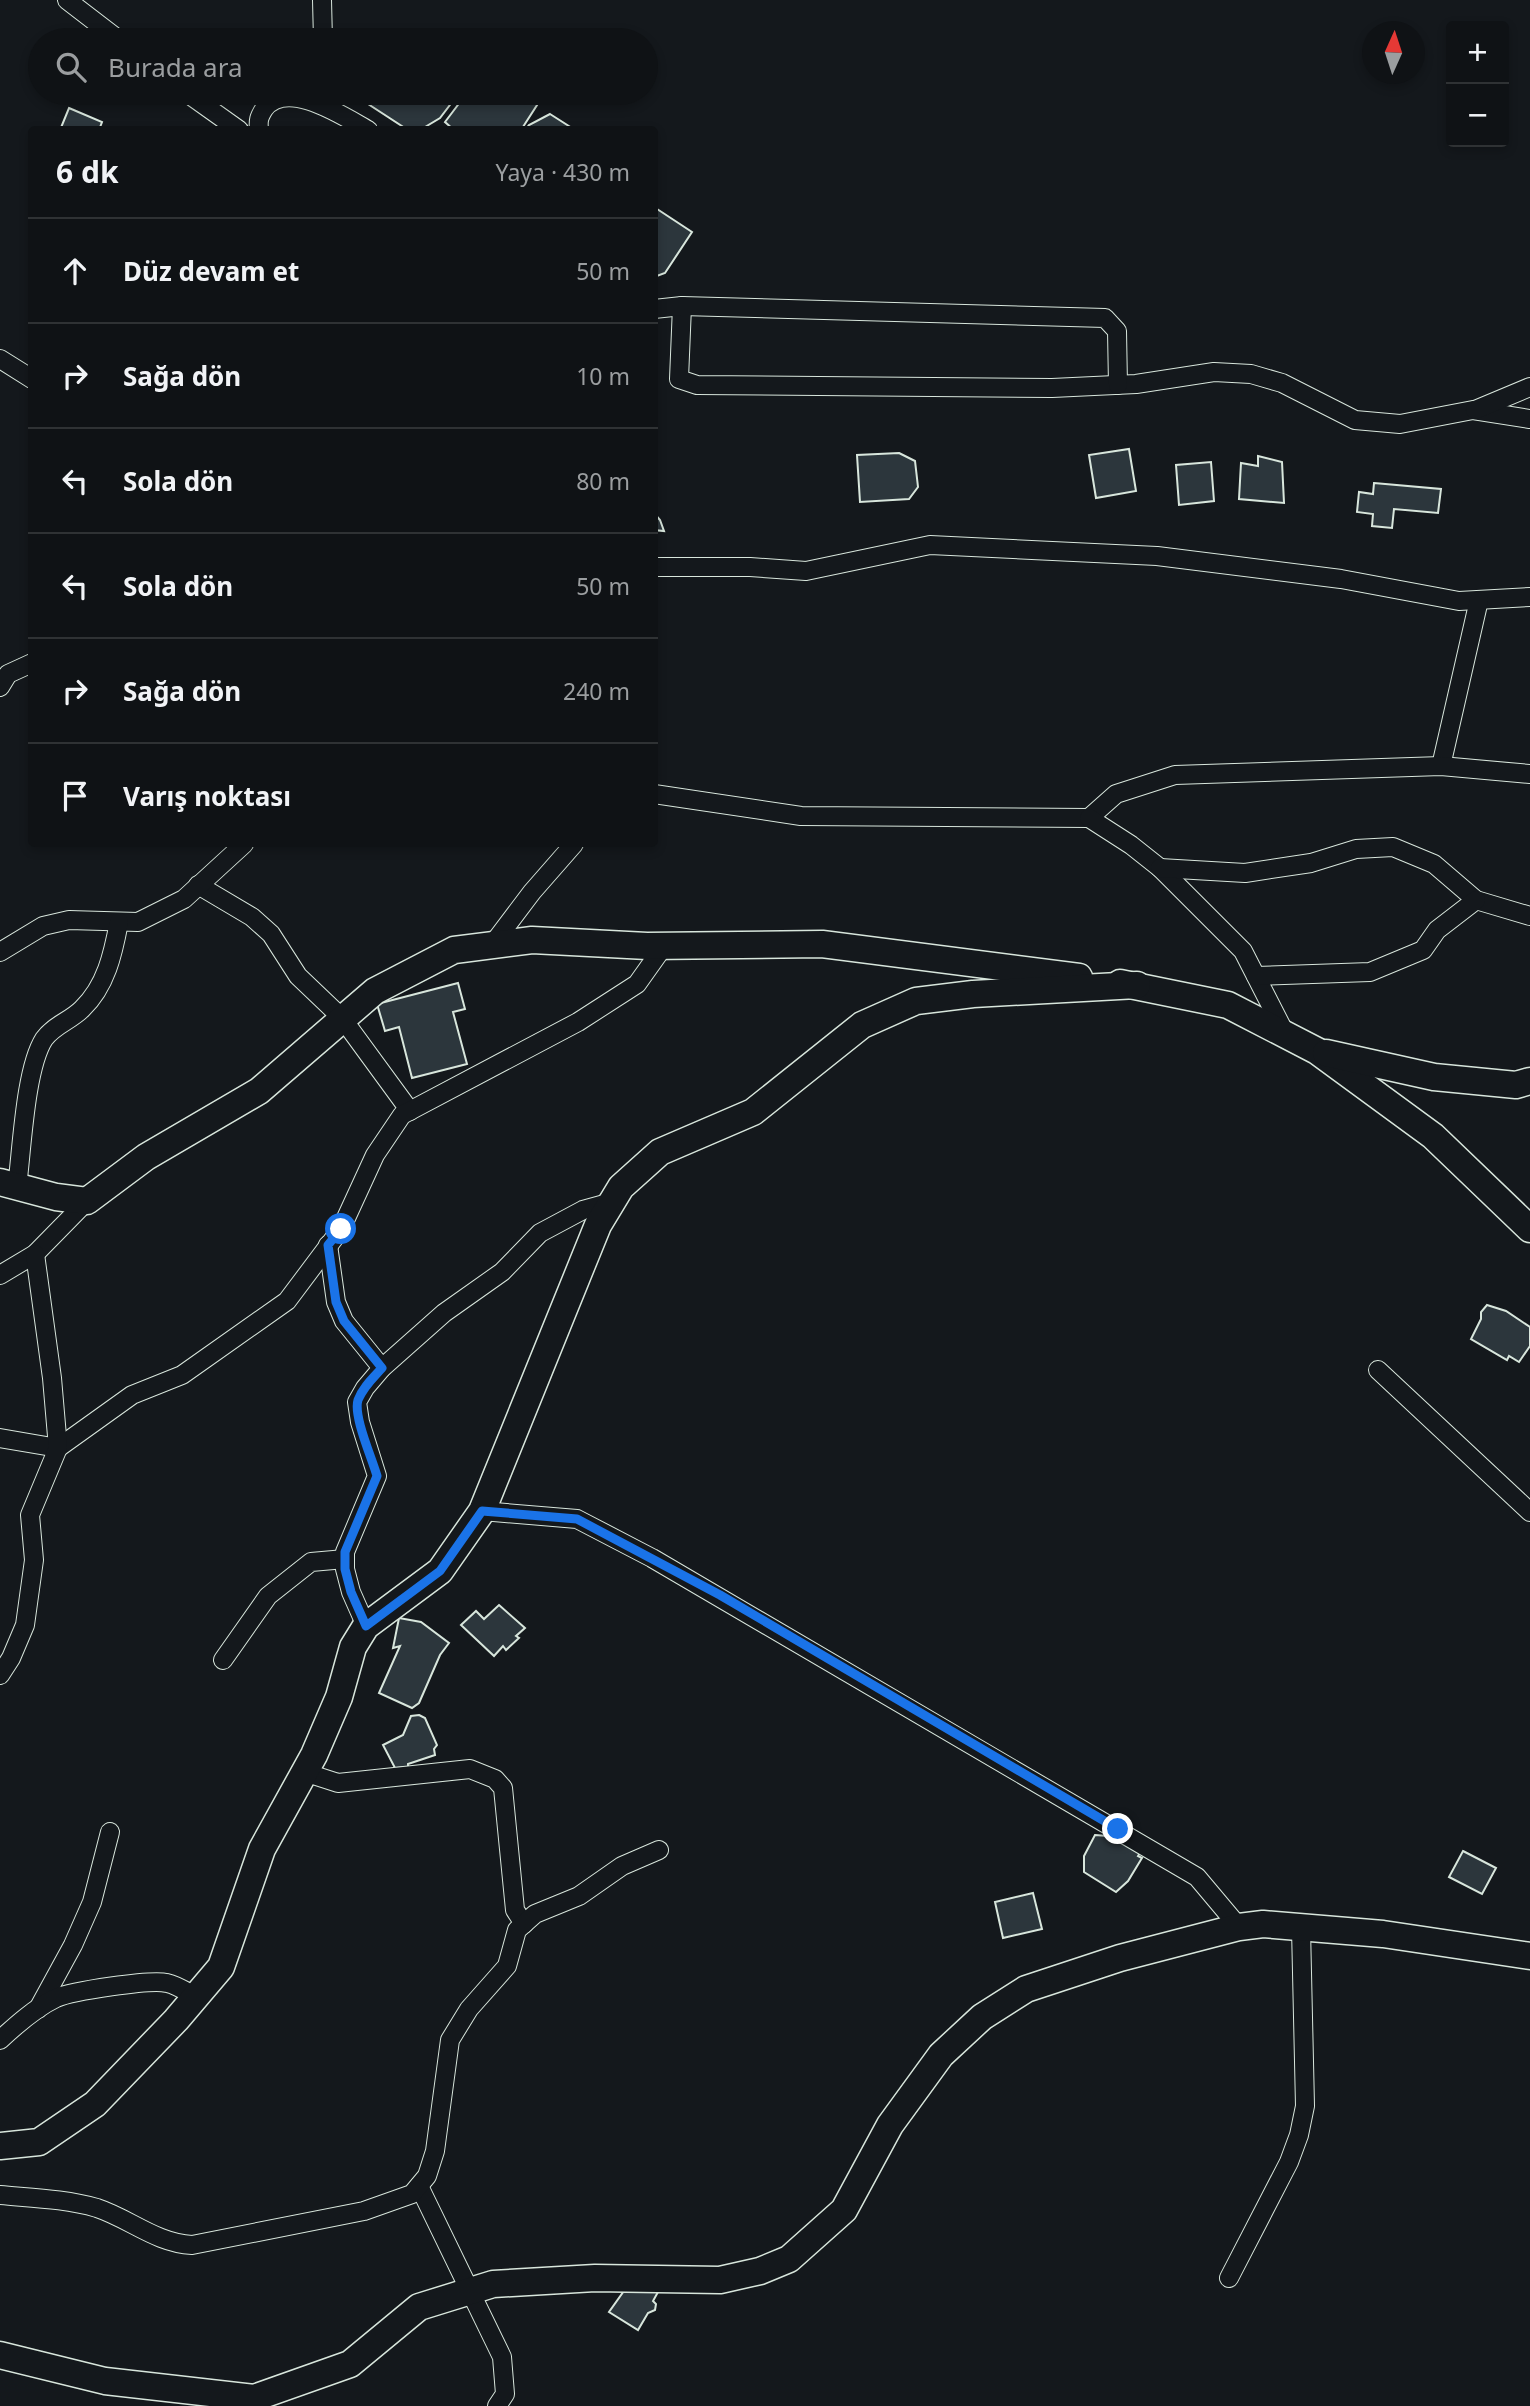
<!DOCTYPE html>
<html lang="tr">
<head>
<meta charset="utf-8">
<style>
	:root { --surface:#0f1215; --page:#181b1e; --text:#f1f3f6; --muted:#9b9ea0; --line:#2f3234 }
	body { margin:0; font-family:"Noto Sans",sans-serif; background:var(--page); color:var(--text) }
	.controls { position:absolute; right:21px; top:21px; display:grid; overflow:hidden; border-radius:7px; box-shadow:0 4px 10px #0003 }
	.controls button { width:63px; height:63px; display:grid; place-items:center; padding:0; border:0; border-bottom:2px solid var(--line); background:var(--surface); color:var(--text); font:35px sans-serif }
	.compass { position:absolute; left:1362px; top:21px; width:63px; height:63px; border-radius:50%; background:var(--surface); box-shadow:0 4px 10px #0003; rotate:3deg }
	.stop { position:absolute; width:21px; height:21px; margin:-16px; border:5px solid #1a73e8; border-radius:50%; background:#fff }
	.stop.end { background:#1a73e8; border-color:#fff; box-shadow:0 2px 7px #0008 }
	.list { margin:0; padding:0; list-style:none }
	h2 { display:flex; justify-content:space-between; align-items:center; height:91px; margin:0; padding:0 28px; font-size:30px }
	h2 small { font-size:23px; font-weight:400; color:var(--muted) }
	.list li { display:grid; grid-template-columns:46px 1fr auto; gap:21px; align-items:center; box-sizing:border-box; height:105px; padding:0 28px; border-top:2px solid var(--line) }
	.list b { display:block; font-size:26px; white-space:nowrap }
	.list em { font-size:23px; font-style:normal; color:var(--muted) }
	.icon { flex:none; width:38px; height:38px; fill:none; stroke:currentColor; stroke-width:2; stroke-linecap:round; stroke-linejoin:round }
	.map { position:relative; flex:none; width:1530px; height:2406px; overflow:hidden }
	.search { position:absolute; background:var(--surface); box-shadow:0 4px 10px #0003; left:28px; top:28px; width:630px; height:77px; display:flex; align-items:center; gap:18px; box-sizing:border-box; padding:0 24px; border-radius:38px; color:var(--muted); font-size:26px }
	.panel { position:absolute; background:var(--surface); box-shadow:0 4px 10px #0003; left:28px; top:126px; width:630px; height:721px; border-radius:7px }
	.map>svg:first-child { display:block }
	.building { fill:#2c363c; stroke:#d8e6dc; stroke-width:2 }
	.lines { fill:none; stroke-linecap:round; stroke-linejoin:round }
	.street-casing { stroke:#d8e6dc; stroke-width:20 }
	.secondary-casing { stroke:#d8e6dc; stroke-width:29 }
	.street { stroke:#14181c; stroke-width:18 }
	.secondary { stroke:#14181c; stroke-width:26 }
	.route { stroke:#1a73e8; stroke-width:9 }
</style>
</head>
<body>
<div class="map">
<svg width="1530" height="2406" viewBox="0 0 1530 2406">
	<rect width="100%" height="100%" fill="#14181c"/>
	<g class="building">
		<polygon points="371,93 459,93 440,118 420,130 408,130 365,102"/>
		<polygon points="467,93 526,93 539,102 521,130 454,130 445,122"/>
		<polygon points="69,108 102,122 99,130 60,130"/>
		<polygon points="550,114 575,130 525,130 529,125"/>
		<polygon points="654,207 692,232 665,273 654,277"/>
		<polygon points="1129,449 1136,491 1096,498 1089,455"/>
		<polygon points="899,453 915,461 918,487 909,499 860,502 857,455"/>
		<polygon points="1258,456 1282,462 1284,503 1239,499 1241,463 1258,466"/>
		<polygon points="1211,462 1214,501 1179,505 1176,465"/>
		<polygon points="1374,483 1441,489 1438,513 1394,509 1392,528 1372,526 1373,514 1357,512 1359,492 1373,494"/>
		<polygon points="654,513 660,520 664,531 654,530"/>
		<polygon points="458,983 465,1009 453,1012 467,1064 412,1078 399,1027 385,1031 377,1004"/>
		<polygon points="1487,1305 1506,1311 1530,1327 1530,1346 1519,1362 1509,1356 1507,1360 1471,1339 1481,1319 1481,1312"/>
		<polygon points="499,1605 525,1628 516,1636 519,1638 506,1650 503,1646 494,1656 461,1625 476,1611 484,1619"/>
		<polygon points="399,1618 421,1622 449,1643 440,1655 419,1703 412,1708 379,1693 400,1646 393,1648"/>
		<polygon points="419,1715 425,1718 437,1745 434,1749 435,1755 408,1764 408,1767 395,1768 383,1745 403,1735 411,1716"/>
		<polygon points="1095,1835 1121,1837 1141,1851 1138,1856 1142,1858 1128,1881 1116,1892 1084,1872 1084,1856"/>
		<polygon points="1463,1851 1496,1868 1482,1894 1449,1877"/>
		<polygon points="1033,1893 1042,1929 1003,1938 995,1902"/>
		<polygon points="631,2281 658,2292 653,2301 656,2304 655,2310 648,2313 638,2330 609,2312"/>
	</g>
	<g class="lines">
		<g class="street-casing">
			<g id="street">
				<polyline points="67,0 119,40"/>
				<polyline points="322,0 323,40"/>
				<polyline points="187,93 239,130"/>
				<path d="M259 130C258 120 259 117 264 109 286 78 343 116 368 130"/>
				<polyline points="682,306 679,379 697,385 1052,388 1136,384 1214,372 1251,374 1282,383 1355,420 1400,424 1473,410 1530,419"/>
				<polyline points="654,309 682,306 1105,318 1117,331 1118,385"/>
				<polyline points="0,359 32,379"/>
				<polyline points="1475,410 1530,387"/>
				<polyline points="654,567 750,567 806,571 930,545 1157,556 1341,579 1459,601 1530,597"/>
				<polyline points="0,687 8,674 32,663"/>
				<polyline points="1441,766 1479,600"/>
				<polyline points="654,794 801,816 1089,818 1116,794 1175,775 1441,766 1530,774"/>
				<polyline points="1089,818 1131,845 1160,868 1243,951 1286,1035"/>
				<polyline points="1160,868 1245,873 1311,863 1356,849 1393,847 1434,864 1476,900 1530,916"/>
				<polyline points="198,885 252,917 271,934 298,976 342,1018 410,1111"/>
				<polyline points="492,945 532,892 574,844"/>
				<polyline points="0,952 43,926 69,920 138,922 184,899 244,844"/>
				<polyline points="1256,976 1370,972 1423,950 1437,930 1476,900"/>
				<path d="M17 1187C22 1149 25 1069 44 1039 54 1025 70 1021 82 1009 106 986 113 954 119 922"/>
				<polyline points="328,1245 336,1302 344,1321 382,1368"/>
				<polyline points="0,1275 35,1254 87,1201"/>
				<polyline points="1378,1370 1530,1512"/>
				<polyline points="0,1438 58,1448 132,1395 182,1375 287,1301 341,1229 375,1155 402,1115 578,1022 637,984 664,946"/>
				<polyline points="482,1511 577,1519 652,1558 1197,1877 1239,1927"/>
				<polyline points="366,1626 351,1592 345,1569 345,1552 377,1476 360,1422 357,1402 365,1388 382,1368 444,1313 502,1272 540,1233 583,1210 612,1202"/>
				<polyline points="223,1660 268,1596 311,1562 345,1559"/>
				<polyline points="0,1675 11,1658 25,1625 34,1560 30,1515 58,1448 52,1378 35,1254"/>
				<polyline points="304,1772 338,1783 470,1769 495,1779 503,1788 515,1910 524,1924"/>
				<polyline points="38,2009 73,1945 92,1902 110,1832"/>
				<path d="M0 2040C17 2024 35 2008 56 1998 72 1991 151 1979 167 1983 177 1985 187 1992 196 1997"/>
				<polyline points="419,2186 502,2357 505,2394 497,2406"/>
				<path d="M0 2195C32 2198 66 2199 97 2208 130 2219 156 2243 192 2245L364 2211 412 2194 427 2176 435 2151 450 2040 469 2009 507 1966 517 1930 535 1914 579 1896 622 1866 659 1850"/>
				<polyline points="1229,2278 1289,2162 1299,2135 1305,2106 1301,1928"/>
			</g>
		</g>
		<g class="secondary-casing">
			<g id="secondary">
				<polyline points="1120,983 1228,1005 1317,1051 1433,1136 1530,1229"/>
				<polyline points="1326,1053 1434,1077 1516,1085 1530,1081"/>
				<polyline points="0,1182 56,1197 87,1201 146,1157 259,1091 375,991 454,950 532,940 647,946 822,944 1079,977"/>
				<polyline points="0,2146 39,2142 95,2104 176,2020 221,1967 262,1849 314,1755 339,1697 353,1647 366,1626 440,1571 482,1511 598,1225 621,1187 660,1152 753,1112 862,1025 916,1001 973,994 1137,985"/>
				<polyline points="0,2355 105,2381 254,2398 350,2364 419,2307 493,2284 595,2278 720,2280 760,2271 789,2259 844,2210 890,2125 941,2055 982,2017 1026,1989 1120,1958 1239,1927 1263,1924 1383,1934 1530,1956"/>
			</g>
		</g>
		<use href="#street" class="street"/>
		<use href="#secondary" class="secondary"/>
	</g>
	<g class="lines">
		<path class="route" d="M341 1229 328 1245 336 1302 344 1321 382 1368C373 1378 363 1387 358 1400 353 1416 372 1458 377 1476L345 1552V1569L351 1592 366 1626 440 1571 482 1511 577 1519 720 1595 1118 1829"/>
	</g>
</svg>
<div class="controls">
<button>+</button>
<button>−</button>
</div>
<svg class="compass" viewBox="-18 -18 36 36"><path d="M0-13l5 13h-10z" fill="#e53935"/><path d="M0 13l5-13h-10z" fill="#9b9ea0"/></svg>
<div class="stop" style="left:341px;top:1229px"></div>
<div class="stop end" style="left:1118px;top:1829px"></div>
<div class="search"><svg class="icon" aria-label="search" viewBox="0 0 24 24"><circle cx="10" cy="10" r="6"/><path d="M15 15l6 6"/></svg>Burada ara</div>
<section class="panel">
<h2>6 dk<small>Yaya · 430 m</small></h2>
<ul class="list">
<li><svg class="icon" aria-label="ahead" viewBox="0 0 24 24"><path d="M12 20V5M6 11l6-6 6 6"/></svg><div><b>Düz devam et</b></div><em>50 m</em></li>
<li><svg class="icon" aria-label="right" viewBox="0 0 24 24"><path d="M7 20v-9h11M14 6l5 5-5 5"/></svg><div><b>Sağa dön</b></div><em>10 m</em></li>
<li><svg class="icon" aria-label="left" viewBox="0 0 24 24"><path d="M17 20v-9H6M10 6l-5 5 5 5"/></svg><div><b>Sola dön</b></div><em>80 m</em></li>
<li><svg class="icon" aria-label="left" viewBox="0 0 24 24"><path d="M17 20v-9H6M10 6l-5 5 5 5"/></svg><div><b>Sola dön</b></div><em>50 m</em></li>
<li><svg class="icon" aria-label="right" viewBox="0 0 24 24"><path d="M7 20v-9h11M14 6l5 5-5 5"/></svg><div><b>Sağa dön</b></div><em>240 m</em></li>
<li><svg class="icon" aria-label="arrive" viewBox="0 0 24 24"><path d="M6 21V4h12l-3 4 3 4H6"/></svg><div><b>Varış noktası</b></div></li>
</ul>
</section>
</div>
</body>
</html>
